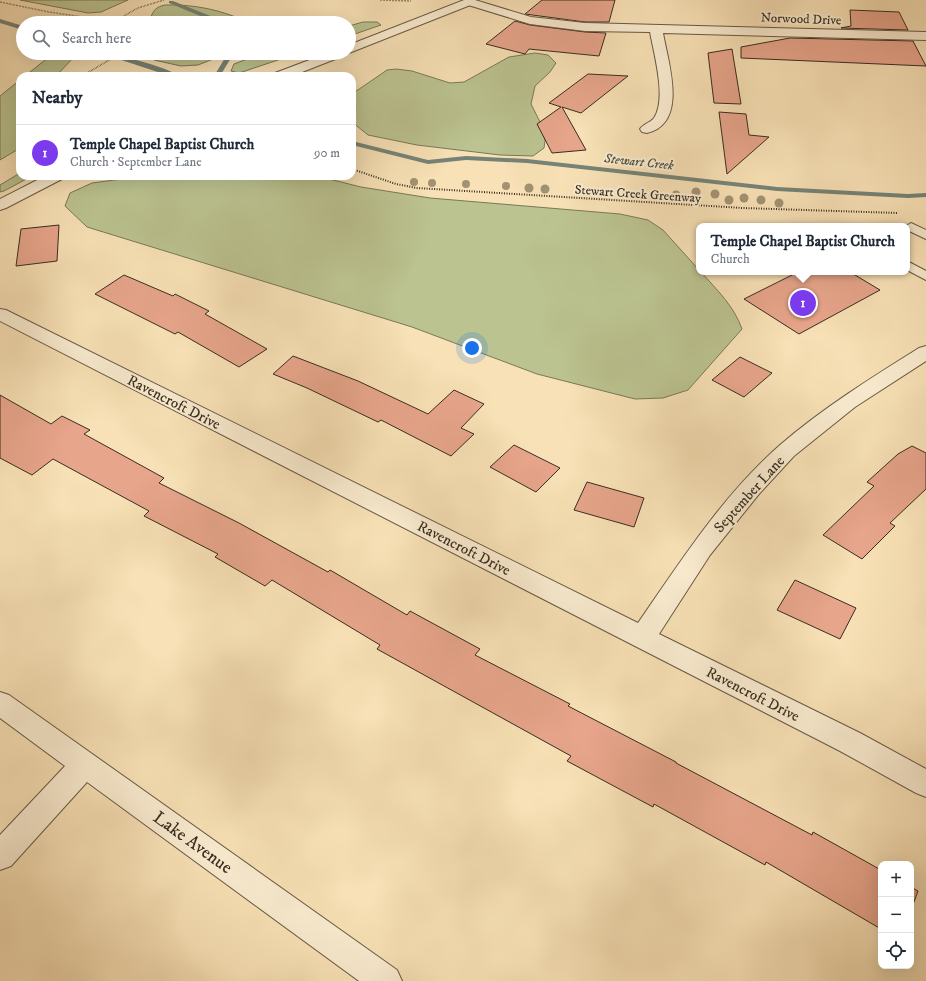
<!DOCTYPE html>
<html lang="en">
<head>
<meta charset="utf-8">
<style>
	:root { --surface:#fff; --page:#f6f6f7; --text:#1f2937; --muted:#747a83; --line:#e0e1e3; --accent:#7c3aed }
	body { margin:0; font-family:"IM FELL DW Pica",serif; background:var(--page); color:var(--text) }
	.controls { position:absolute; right:12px; bottom:12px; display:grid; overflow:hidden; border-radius:8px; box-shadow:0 4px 16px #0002 }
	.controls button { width:36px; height:36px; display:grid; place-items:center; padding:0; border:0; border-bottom:1px solid var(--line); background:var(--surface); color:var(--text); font:20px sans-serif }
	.you { position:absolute; left:472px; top:348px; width:14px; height:14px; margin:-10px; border:3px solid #fff; border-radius:50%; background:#1a73e8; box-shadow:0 0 0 6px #1a73e833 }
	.badge { display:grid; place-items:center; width:26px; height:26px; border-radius:50%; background:var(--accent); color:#fff; font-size:13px; font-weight:700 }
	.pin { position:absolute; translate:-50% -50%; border:2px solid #fff; box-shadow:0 1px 4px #0006 }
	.popup { position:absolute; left:696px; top:223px; width:214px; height:52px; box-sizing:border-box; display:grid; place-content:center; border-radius:8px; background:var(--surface); filter:drop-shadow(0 1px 3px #0005); font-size:13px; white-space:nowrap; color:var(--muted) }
	.popup b { font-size:15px; color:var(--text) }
	.popup::after { content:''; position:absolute; left:50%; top:100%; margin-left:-8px; border:8px solid transparent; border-top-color:var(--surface) }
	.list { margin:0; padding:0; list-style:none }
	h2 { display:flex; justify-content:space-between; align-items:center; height:52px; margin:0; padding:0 16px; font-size:17px }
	h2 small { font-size:13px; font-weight:400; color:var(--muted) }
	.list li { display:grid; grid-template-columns:26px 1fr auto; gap:12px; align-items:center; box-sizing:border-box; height:56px; padding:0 16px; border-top:1px solid var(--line) }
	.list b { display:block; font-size:15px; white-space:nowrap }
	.list p { margin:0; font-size:13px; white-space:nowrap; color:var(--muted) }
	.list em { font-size:13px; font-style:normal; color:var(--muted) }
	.icon { flex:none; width:22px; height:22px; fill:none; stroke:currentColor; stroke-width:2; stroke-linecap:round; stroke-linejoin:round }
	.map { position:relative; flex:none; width:926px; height:981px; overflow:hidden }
	.search { position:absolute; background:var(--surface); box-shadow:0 4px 16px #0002; left:16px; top:16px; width:340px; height:44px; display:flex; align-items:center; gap:10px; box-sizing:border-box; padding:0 14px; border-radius:22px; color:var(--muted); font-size:15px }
	.panel { position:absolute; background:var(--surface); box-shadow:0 4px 16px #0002; left:16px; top:72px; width:340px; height:108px; border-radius:12px }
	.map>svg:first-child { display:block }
	.green { fill:#bbc390; stroke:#7a7858 }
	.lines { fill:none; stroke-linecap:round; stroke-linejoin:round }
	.stream { fill:#758377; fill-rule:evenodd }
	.building { fill:#e7a58b; stroke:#382d21 }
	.service-casing { stroke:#685a46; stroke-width:2 }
	.minor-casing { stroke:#685a46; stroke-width:2 }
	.tertiary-casing { stroke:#685a46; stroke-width:2 }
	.path-far1 { stroke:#382d21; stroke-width:1.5; stroke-dasharray:0.5 1; stroke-linecap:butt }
	.path { stroke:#382d21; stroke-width:2; stroke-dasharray:1 1.5; stroke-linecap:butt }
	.service { fill:#faecd0; fill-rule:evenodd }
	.minor { fill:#faecd0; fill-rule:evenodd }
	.tertiary { fill:#faecd0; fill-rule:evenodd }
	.tree { fill:#a19273 }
	.labels { text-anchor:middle; stroke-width:4; stroke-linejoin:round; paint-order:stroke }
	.far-street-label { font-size:13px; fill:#382d21; stroke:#faecd0 }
	.far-water-label { font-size:13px; font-style:italic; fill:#515145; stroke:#faecd0 }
	.street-label { font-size:15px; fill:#382d21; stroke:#faecd0 }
	.near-street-label { font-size:18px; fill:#382d21; stroke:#faecd0 }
</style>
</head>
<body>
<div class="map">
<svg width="926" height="981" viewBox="0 0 926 981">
	<rect width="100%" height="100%" fill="#f8e1b6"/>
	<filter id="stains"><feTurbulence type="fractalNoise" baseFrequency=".005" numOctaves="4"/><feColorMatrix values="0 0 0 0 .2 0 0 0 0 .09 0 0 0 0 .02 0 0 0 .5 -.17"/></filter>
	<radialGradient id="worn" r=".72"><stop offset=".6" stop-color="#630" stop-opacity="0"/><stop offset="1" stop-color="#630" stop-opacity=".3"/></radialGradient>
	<g class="green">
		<polygon points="20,0 128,0 101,12 88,13"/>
		<path d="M165 5C194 4 223 10 249 23H155L150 20C153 10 156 7 165 5Z"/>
		<polygon points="363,22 377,22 381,25 349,36 349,26"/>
		<polygon points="54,53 75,53 74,57 56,76 25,76"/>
		<polygon points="153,53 228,53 198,65 181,66 154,60"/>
		<polygon points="263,53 299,53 239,73 231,71 234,64"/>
		<polygon points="535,53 548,55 556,63 550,72 535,86 531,104 546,134 544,148 533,156 500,155 417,145 368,135 352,122 352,94 387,70 396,69 412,71 450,83 464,82 509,57"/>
		<polygon points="20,80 20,148 0,160 0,96"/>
		<polygon points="20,173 20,176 32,176 4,191 0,192 0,185"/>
		<path d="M144 176H317L361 187 430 198 620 214 648 220 663 230 699 270V272H701C717 290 734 306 742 329L688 390 663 398 635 399 537 374 412 327 87 227 65 206 70 193 92 183Z"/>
	</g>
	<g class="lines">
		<g class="stream">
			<polygon points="169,1 173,1 218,19 223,23 217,23 169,3"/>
			<polygon points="0,19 23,26 23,30 0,23"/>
			<path d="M100 53C115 53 167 67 179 76H170Z"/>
			<polygon points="228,53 234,53 220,76 214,76"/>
			<polygon points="352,141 428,160 466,156 527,159 777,187 908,194 926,193 926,197 908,198 777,191 527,163 466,160 428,164 352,145"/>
		</g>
	</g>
	<g class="building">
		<polygon points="542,0 615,0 609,22 585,22 525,14"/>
		<polygon points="850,10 899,12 908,30 841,28 851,26"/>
		<polygon points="515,21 530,25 585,32 606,33 599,56 529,49 525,54 486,44"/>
		<polygon points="790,38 913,41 926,66 741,58 741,47"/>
		<polygon points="732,49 741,104 714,103 708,53"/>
		<polygon points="588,74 628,76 581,113 562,107 586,150 552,153 537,124 561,107 549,103"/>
		<polygon points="719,112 746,114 749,135 769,137 727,174"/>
		<polygon points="59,225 57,261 16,266 21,229"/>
		<polygon points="798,272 850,272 880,290 799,334 744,299"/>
		<polygon points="124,275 173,296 175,294 209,311 205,314 267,349 239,367 178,332 175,334 95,294"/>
		<polygon points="293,356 358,381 428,414 454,390 484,404 461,428 474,434 451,456 381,420 378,422 307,388 273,374"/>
		<polygon points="740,357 772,373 744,397 712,380"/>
		<polygon points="0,395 51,424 62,416 90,430 84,434 164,478 159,483 239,523 328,572 330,570 407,615 410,611 480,649 475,655 570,704 568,706 676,762 676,763 812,835 813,832 881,870 881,929 766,862 765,865 654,804 653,807 567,761 571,756 377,649 380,645 272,580 265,586 215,557 218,554 144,516 149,511 53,459 32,475 0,458"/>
		<polygon points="514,445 560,468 536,492 490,467"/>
		<polygon points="912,446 926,453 926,489 890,523 895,526 862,559 823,535 874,486 867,482 898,454"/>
		<polygon points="587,482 644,498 634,527 574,510"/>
		<polygon points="795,580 856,608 840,639 777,610"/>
		<polygon points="911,887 918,891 911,910"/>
	</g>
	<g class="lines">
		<g class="service-casing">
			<g id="service">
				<polygon points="911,223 926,230 926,239 907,230 907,226 906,226"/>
				<polygon points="907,261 926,271 926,280 907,270"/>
			</g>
		</g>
		<g class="minor-casing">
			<g id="minor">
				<path d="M465 0H475L531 17 585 23 926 32V40L663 33C668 62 689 123 647 133L642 132 640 129C643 124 650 123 654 118 667 99 654 54 650 32L585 31 530 24 465 4 463 2Z"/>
				<path d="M0 309 6 310 638 623C680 562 723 495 780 445 823 408 871 378 919 348L926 346V361L855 407 794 456 759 494 710 555 659 634 860 733 926 769V797L916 793 840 751 0 321Z"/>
				<polygon points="0,692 9,695 397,970 402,981 359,981 87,782 11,866 0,870 0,835 65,766 0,718"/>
			</g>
		</g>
		<g class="tertiary-casing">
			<g id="tertiary">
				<polygon points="464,0 473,0 475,2 473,4 349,53 349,45"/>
				<polygon points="328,53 345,53 343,56 292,76 273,76 275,73"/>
				<polygon points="45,176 65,176 62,179 6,208 0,210 0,199"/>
			</g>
		</g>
		<g class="path-far1">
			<polyline points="380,0 411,1"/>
			<polyline points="0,2 49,12 123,23"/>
			<polyline points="115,21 138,8 164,0"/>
			<polyline points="82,76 121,53"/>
		</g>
		<polyline class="path" points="352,169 396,184 417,188 743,208 898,213"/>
		<use href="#service" class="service"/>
		<use href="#minor" class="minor"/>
		<use href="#tertiary" class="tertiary"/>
	</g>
	<g class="tree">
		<circle cx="414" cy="182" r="4"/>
		<circle cx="432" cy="183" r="4"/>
		<circle cx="466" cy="184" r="4"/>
		<circle cx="506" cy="186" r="4"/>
		<circle cx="529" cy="188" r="4.5"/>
		<circle cx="545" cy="189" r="4.5"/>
		<circle cx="696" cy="192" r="4.5"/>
		<circle cx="715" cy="194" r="4.5"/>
		<circle cx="676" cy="195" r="4.5"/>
		<circle cx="744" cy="198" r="4.5"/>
		<circle cx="729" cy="200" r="4.5"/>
		<circle cx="761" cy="200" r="4.5"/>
		<circle cx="779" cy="203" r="4.5"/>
	</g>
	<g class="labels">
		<g class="far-street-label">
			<text transform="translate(801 18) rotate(2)" y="5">Norwood Drive</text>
			<text transform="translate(638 193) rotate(4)" y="5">Stewart Creek Greenway</text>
		</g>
		<g class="far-water-label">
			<text transform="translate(639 161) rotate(6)" y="5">Stewart Creek</text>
		</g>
		<g class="street-label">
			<text transform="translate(174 402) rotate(27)" y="5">Ravencroft Drive</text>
			<text transform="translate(749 494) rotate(-48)" y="5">September Lane</text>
			<text transform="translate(464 548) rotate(27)" y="5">Ravencroft Drive</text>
			<text transform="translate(753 694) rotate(27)" y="5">Ravencroft Drive</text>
		</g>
		<g class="near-street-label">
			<text transform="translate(193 842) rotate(36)" y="6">Lake Avenue</text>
		</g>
	</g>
	<rect width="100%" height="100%" filter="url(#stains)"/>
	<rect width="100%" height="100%" fill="url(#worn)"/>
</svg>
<div class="controls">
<button>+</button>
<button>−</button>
<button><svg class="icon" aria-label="locate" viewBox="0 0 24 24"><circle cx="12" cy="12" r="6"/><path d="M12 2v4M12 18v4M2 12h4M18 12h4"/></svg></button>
</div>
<div class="you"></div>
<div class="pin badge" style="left:803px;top:303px">1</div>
<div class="popup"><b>Temple Chapel Baptist Church</b>Church</div>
<div class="search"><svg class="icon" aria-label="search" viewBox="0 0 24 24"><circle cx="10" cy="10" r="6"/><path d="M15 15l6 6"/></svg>Search here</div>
<section class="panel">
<h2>Nearby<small></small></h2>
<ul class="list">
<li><span class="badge">1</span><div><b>Temple Chapel Baptist Church</b><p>Church · September Lane</p></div><em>90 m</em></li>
</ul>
</section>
</div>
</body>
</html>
